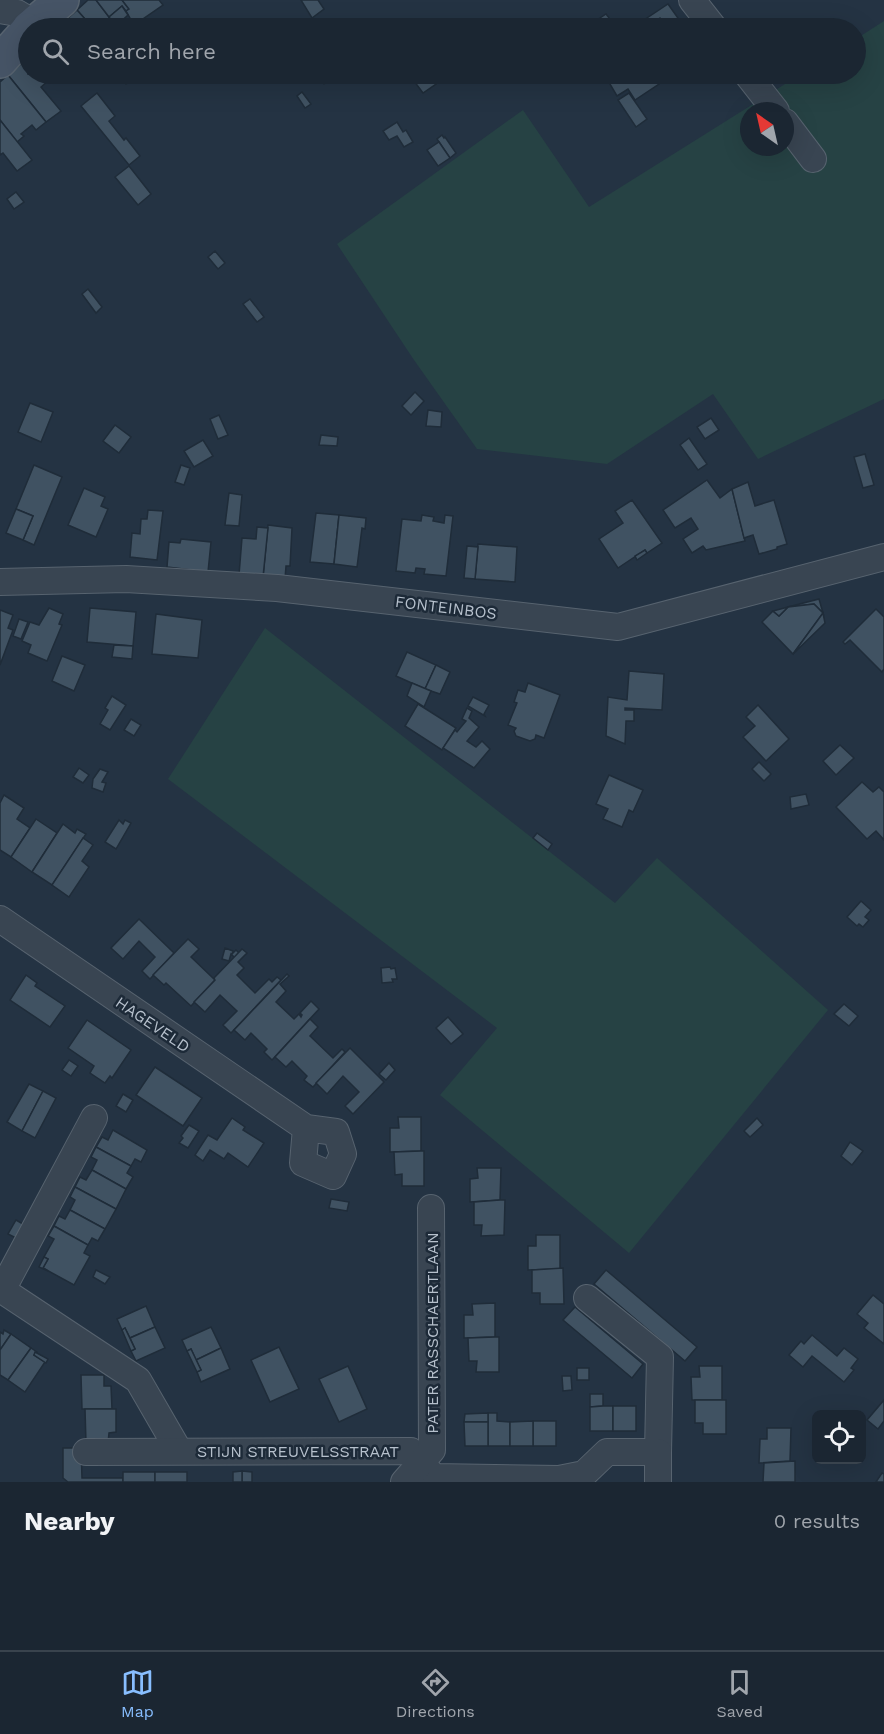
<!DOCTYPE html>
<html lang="en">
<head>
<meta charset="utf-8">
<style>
	:root { --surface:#1b2632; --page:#28323e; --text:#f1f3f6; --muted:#a0a5ac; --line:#39434d; --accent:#88beff }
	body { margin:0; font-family:"Work Sans",sans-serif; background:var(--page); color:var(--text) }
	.controls { position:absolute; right:18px; bottom:18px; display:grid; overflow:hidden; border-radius:9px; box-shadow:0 6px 24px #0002 }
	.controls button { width:54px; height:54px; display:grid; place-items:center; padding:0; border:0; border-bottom:2px solid var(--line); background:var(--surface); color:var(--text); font:30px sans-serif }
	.compass { position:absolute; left:740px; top:102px; width:54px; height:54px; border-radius:50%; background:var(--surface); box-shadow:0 6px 24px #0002; rotate:326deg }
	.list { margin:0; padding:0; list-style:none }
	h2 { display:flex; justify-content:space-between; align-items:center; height:78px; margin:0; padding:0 24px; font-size:26px }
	h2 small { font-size:20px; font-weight:400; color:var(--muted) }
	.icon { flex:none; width:33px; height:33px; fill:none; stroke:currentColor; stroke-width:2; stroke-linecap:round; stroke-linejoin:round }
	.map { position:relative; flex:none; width:884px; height:1482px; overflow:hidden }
	.search { position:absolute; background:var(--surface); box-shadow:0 6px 24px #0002; left:18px; right:18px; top:18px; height:66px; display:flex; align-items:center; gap:15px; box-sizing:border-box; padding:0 21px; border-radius:33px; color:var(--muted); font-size:22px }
	.sheet { height:168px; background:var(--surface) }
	nav { display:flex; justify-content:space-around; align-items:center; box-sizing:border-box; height:84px; border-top:2px solid var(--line); background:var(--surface); font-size:16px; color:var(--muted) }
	nav a { display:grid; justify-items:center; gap:3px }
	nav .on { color:var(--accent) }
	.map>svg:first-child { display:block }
	.green { fill:#264244; fill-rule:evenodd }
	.building { fill:#405262; stroke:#1f2c39; stroke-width:1.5 }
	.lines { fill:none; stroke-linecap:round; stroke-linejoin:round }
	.street-casing { stroke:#57636f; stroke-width:28 }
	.secondary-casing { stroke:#57636f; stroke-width:36 }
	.street { stroke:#394552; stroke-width:26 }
	.secondary { stroke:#465466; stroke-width:33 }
	.labels { text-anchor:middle; stroke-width:5; stroke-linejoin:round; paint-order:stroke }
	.street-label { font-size:16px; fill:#b6c0cc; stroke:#1d2a38 }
</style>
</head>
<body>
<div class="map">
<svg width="884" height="1482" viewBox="0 0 884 1482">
	<rect width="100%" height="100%" fill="#243343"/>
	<g class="green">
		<path d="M884 21V399L758 459 713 394 607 464 477 449 414 360 337 244 523 110 589 207 801 74H856V39ZM749 111H785V147H749Z"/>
		<polygon points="265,628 615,903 657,858 828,1010 629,1253 440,1095 497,1028 168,779"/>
	</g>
	<g class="building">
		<polygon points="88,0 96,0 109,17 111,25 108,28 93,28 77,10"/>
		<polygon points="96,0 122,0 129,9 126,11 122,6 109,17"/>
		<polygon points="122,0 159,0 163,5 134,25 126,11 129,9"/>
		<polygon points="301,0 318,0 324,9 312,18"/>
		<polygon points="668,4 685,28 667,28 660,18 645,28 632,28"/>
		<polygon points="122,6 128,15 116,26 109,17"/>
		<polygon points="77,10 93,28 76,28 67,19"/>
		<polygon points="606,14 613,23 617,20 623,28 585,28"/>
		<polygon points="28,58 28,74 55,75 41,87 61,111 46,122 8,75"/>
		<polygon points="76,74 91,74 83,81"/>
		<polygon points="118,74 139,74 126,84"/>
		<polygon points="317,74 327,74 331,79 324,84"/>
		<polygon points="415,74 428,74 436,84 423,93 411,77"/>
		<polygon points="604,74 651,74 659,84 635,100 628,89 617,96"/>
		<polygon points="8,75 46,122 36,130 32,125 21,134 24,136 17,142 0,120 0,82"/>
		<polygon points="302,92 311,104 305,108 297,96"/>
		<polygon points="97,93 115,116 109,121 124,140 126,138 140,156 129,165 81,106"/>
		<polygon points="629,93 647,119 636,127 618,100"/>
		<polygon points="0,120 32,160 17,171 3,153 0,155"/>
		<polygon points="397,122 403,132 406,130 413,142 404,147 397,136 389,140 383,131"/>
		<polygon points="442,135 444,138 445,137 456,153 450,158 437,139"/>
		<polygon points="439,142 450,158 438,166 427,150"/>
		<polygon points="129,166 151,194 138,205 115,177"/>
		<polygon points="16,192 24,202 14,209 7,199"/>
		<polygon points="215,251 225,263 218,269 208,257"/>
		<polygon points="88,289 102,307 96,313 82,294"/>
		<polygon points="250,299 264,317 257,322 243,304"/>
		<polygon points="415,392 424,401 411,415 402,406"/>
		<polygon points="30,403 53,412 41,442 18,432"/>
		<polygon points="428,410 442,412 441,427 426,426"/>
		<polygon points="219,415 228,435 218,439 210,419"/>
		<polygon points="711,418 719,430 705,439 697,427"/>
		<polygon points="115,425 131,437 119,453 103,441"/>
		<polygon points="321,435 338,437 337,446 319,445"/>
		<polygon points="689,438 707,464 698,470 680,445"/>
		<polygon points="203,440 213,456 194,467 184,451"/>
		<polygon points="865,454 874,485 863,488 854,457"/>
		<polygon points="34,465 62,477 34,545 23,540 33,516 16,509"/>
		<polygon points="181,465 190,468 184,485 175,482"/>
		<polygon points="707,480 720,498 732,489 745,541 706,550 703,546 692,553 683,539 698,529 691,518 675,528 663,510"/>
		<polygon points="748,482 755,506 774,500 787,544 777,547 777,549 759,554 753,535 744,538 732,489"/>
		<polygon points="84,488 105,497 101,506 108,509 96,537 68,525"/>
		<polygon points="229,493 242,495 239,526 225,525"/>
		<polygon points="632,500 662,543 647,553 645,550 618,568 599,539 623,523 615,511"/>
		<polygon points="16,509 33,516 23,540 6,533"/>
		<polygon points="148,510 163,511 157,560 130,557 132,533 140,534 141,519 147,519"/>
		<polygon points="316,513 339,515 334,564 310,562"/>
		<polygon points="339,515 366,518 365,529 362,528 357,567 334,564"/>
		<polygon points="422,515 434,517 433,521 444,523 445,515 453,516 446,576 424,574 425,569 416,568 415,573 396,571 402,519 421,521"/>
		<polygon points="268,525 292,528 290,566 286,566 285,579 263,577"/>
		<polygon points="257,527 268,528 263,577 239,575 242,538 256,539"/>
		<polygon points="181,539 211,542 208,572 167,567 169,542 180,543"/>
		<polygon points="478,544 517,547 515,582 475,579"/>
		<polygon points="467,546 478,547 475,579 464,578"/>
		<polygon points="645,550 647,553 637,560 635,556"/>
		<polygon points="819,599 823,613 814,604 788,607"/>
		<polygon points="814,604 823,613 793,654 762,622 773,611 779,616 788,607"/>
		<polygon points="788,607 779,616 773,611"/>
		<polygon points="49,608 63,614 59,624 62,625 47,661 28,653 31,645 22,641 30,622 39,625"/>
		<polygon points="90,608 136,612 133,646 87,642"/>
		<polygon points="876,609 884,617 884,669 882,672 850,640 845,644 843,642"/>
		<polygon points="0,610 13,615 8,628 13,630 0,665"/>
		<polygon points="823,613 825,623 793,654"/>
		<polygon points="156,614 202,620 198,658 152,654"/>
		<polygon points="19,619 28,622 21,639 13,636"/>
		<polygon points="114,645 133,646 132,659 112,657"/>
		<polygon points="407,652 436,665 425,689 396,676"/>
		<polygon points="62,656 85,665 74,691 52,681"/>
		<polygon points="436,665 450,672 440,694 425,689"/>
		<polygon points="629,671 664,674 662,710 625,708 625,710 634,710 634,721 626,721 625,744 606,736 608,697 627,700"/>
		<polygon points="412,683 431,691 424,707 407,696"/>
		<polygon points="528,683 560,695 544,738 536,735 535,739 530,741 516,736 514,731 516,728 508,725 517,703 514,702 518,690 525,692"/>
		<polygon points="112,696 126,705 110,730 100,724 108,710 105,708"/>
		<polygon points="473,697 489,705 484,714 485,716 468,706"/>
		<polygon points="418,704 456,728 442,750 405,726"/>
		<polygon points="758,705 789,739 766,761 743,737 755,726 746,717"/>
		<polygon points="467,708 472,711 469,718 479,727 467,741 476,747 482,741 490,749 474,768 443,748 455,730 457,732 466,721 462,719"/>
		<polygon points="131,719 141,725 134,736 124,730"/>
		<polygon points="840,745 854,758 836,775 823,761"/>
		<polygon points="759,762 771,774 764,781 752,769"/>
		<polygon points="79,768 89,775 83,783 73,777"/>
		<polygon points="100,769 108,772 102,782 106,783 103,792 92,788 93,779"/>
		<polygon points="609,775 643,790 633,812 629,810 622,827 603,819 608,809 596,804"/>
		<polygon points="862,782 873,792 879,787 884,792 884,840 876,831 867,839 836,807"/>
		<polygon points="806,794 809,805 791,809 790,797"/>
		<polygon points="4,795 24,808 17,819 30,828 11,857 0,850 0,803"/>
		<polygon points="36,819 57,833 32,872 11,857"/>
		<polygon points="119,820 123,824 125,820 131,823 116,849 105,842"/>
		<polygon points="63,824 75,833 77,829 86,834 52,885 32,872"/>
		<polygon points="537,833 552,844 548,850 533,838"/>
		<polygon points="83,838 93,845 82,861 89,867 69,897 52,885"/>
		<polygon points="861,901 871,910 865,917 869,920 863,927 859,924 857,926 847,917"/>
		<polygon points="139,919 174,953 150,979 142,971 155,957 139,941 123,959 111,948"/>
		<polygon points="188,939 199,949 191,957 215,980 191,1006 166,983 164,985 153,975"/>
		<polygon points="225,948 233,951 232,954 236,950 239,953 235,958 231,954 229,961 222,959"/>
		<polygon points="242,949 247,953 238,962 244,968 237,975 255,993 269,979 272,982 277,977 281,980 231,1033 223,1025 237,1011 220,995 205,1012 194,1002 215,980 214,978"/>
		<polygon points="390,967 391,969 395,968 397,979 392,979 393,982 382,983 381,968"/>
		<polygon points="287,974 289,976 280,984 286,991 276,1002 294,1019 299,1014 301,1017 302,1015 300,1013 311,1001 319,1009 272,1060 264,1052 267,1049 251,1033 245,1040 234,1030"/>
		<polygon points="26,975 37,983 35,986 65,1006 50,1027 10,1000"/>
		<polygon points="844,1004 858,1016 849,1026 834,1014"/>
		<polygon points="448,1017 463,1034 451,1044 436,1028"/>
		<polygon points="310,1019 318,1027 310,1036 333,1058 342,1049 345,1052 313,1087 304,1080 307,1076 292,1061 286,1067 275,1057"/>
		<polygon points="87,1020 131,1050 112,1078 110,1076 105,1083 90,1073 94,1066 68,1048"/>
		<polygon points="350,1048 384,1082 353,1114 345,1106 359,1092 343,1076 327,1094 316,1083"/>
		<polygon points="69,1060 78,1066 71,1076 62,1070"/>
		<polygon points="389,1063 395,1070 386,1080 379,1074"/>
		<polygon points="155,1067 202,1098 183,1126 136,1095"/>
		<polygon points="29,1084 43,1091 22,1131 7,1122"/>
		<polygon points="43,1091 56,1098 35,1138 22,1131"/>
		<polygon points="123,1094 133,1100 126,1112 116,1106"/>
		<polygon points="398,1117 421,1117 421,1151 390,1152 390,1128 399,1128"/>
		<polygon points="232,1118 245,1127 243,1130 264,1143 248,1167 228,1153 224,1159 210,1150 203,1161 195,1155 208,1135 217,1140"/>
		<polygon points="757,1118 763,1125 750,1137 744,1131"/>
		<polygon points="189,1125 199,1131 188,1148 179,1143 183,1138 181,1136"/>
		<polygon points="113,1130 147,1150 141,1162 135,1159 131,1166 96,1147 102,1137 108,1140"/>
		<polygon points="850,1142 863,1151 852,1165 841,1156"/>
		<polygon points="96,1147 131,1166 127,1173 133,1177 126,1189 92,1170 97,1160 91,1157"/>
		<polygon points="421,1151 424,1151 424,1186 402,1186 402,1174 395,1175 394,1152"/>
		<polygon points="477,1168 501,1168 500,1200 470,1202 470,1179 478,1178"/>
		<polygon points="92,1170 126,1189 116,1209 75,1187 80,1177 86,1180"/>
		<polygon points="75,1187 116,1209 105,1229 70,1210 75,1200 70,1197"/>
		<polygon points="331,1199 349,1202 347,1211 329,1208"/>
		<polygon points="500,1200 505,1200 504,1235 481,1236 482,1225 474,1225 474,1202"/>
		<polygon points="70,1210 105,1229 98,1241 92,1238 88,1245 54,1226 59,1216 65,1219"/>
		<polygon points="16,1220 23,1224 16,1238 8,1234"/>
		<polygon points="54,1226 88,1245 84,1253 90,1256 74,1285 43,1268 48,1259 44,1257 54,1239 48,1236"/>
		<polygon points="536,1235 560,1235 560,1269 528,1270 528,1246 536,1246"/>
		<polygon points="44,1257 48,1259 43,1268 48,1271 39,1267"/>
		<polygon points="563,1268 564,1304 540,1304 540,1293 532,1293 532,1270"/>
		<polygon points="96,1270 110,1277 105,1284 93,1277"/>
		<polygon points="606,1270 697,1347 685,1361 594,1284"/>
		<polygon points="873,1295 884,1304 884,1344 864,1328 868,1323 857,1314"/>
		<polygon points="495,1303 495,1337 464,1338 464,1315 473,1315 472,1304"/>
		<polygon points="146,1306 155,1327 130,1338 125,1328 122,1330 117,1319"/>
		<polygon points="575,1307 643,1364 632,1378 563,1320"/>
		<polygon points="155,1327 165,1348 136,1361 131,1351 135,1349 130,1338"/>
		<polygon points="211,1327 221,1348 196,1360 191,1349 187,1351 182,1340"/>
		<polygon points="125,1328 135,1349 131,1351 122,1330"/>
		<polygon points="4,1330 11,1334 0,1350 0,1332 3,1334"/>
		<polygon points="11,1334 31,1348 8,1380 0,1375 0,1350"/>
		<polygon points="812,1335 837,1356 844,1348 858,1359 851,1368 854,1370 844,1382 812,1356 803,1367 789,1355 801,1341 804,1344"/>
		<polygon points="495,1337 499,1337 499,1372 476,1372 477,1361 469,1361 468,1338"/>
		<polygon points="279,1347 299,1389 270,1402 251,1360"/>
		<polygon points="31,1348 37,1352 34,1355 45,1362 25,1392 8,1380"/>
		<polygon points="221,1348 230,1369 201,1382 197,1372 201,1370 196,1360"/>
		<polygon points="191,1349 201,1370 197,1372 187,1351"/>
		<polygon points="35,1352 48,1359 46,1363 34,1355"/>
		<polygon points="348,1366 367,1409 339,1422 319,1379"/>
		<polygon points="699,1366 722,1366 722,1400 692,1400 691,1377 700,1377"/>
		<rect x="577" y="1368" width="12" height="12"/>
		<polygon points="81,1375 104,1375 104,1386 111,1386 112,1409 82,1409"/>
		<polygon points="562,1376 571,1376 572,1390 563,1391"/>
		<polygon points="590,1394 603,1394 603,1406 590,1407"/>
		<polygon points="695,1400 726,1400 726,1434 703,1434 703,1423 695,1423"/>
		<polygon points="884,1400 884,1421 878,1429 867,1420"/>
		<polygon points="603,1406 613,1406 613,1431 590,1431 590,1407"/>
		<rect x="613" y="1406" width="23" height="25"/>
		<polygon points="85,1409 116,1409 116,1432 109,1433 108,1443 86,1443"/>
		<polygon points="488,1413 497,1413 497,1421 510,1422 510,1446 488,1446"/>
		<polygon points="488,1413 488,1422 464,1422 465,1414"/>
		<rect x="533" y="1421" width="23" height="25"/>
		<polygon points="533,1421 533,1446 510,1446 510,1422"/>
		<polygon points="464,1422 488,1422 488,1446 465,1446"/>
		<polygon points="767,1428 791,1428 790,1461 759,1463 760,1439 767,1439"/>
		<polygon points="63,1448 81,1448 82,1478 123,1478 123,1482 68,1482 63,1478"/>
		<polygon points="795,1461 795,1482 763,1482 764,1463"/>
		<polygon points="242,1471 252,1472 252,1482 242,1482"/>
		<polygon points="242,1471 242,1482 233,1482 233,1472"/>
		<rect x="123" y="1472" width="32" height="10"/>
		<rect x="155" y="1472" width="32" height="10"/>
		<polygon points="882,1473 884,1474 884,1482 876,1482"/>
	</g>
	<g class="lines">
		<g class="street-casing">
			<g id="street">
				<polyline points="692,0 714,28"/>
				<polyline points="0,10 17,13 34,23"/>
				<polyline points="747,74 776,111"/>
				<polyline points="785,122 813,159"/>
				<polyline points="0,582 126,579 277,588 618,627 884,557"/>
				<polyline points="0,919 306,1128 336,1132 343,1154 333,1176 303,1163 306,1128"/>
				<polyline points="94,1118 2,1290 138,1380 179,1451"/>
				<polyline points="587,1298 660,1357 658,1452"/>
				<polyline points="86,1452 411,1451 434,1477 559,1479 584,1474 607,1452 658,1452 658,1482"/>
				<polyline points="404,1482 432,1450 431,1208"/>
			</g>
		</g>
		<g class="secondary-casing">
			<g id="secondary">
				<polyline points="29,28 62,0"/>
				<polyline points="0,61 28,30"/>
			</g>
		</g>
		<use href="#street" class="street"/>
		<use href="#secondary" class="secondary"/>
	</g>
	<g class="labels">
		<g class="street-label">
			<text transform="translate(446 607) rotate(7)" y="6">FONTEINBOS</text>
			<text transform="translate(153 1024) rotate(34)" y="6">HAGEVELD</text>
			<text transform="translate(432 1333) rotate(-90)" y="6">PATER RASSCHAERTLAAN</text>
			<text x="298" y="1457">STIJN STREUVELSSTRAAT</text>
		</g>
	</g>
</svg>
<div class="controls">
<button><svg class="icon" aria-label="locate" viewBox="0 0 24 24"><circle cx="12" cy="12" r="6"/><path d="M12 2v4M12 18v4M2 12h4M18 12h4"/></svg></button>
</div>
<svg class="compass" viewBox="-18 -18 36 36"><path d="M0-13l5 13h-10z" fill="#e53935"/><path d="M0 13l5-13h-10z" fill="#a0a5ac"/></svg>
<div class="search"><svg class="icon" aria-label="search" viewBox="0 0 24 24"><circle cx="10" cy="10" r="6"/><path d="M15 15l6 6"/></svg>Search here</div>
</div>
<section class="sheet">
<h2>Nearby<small>0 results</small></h2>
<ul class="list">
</ul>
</section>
<nav>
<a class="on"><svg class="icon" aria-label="map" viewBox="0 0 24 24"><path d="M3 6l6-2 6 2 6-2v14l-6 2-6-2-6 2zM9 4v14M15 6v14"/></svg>Map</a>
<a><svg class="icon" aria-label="directions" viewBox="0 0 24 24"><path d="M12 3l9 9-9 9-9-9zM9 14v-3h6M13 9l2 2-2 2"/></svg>Directions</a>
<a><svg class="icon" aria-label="saved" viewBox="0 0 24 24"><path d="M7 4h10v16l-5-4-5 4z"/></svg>Saved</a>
</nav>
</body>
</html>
